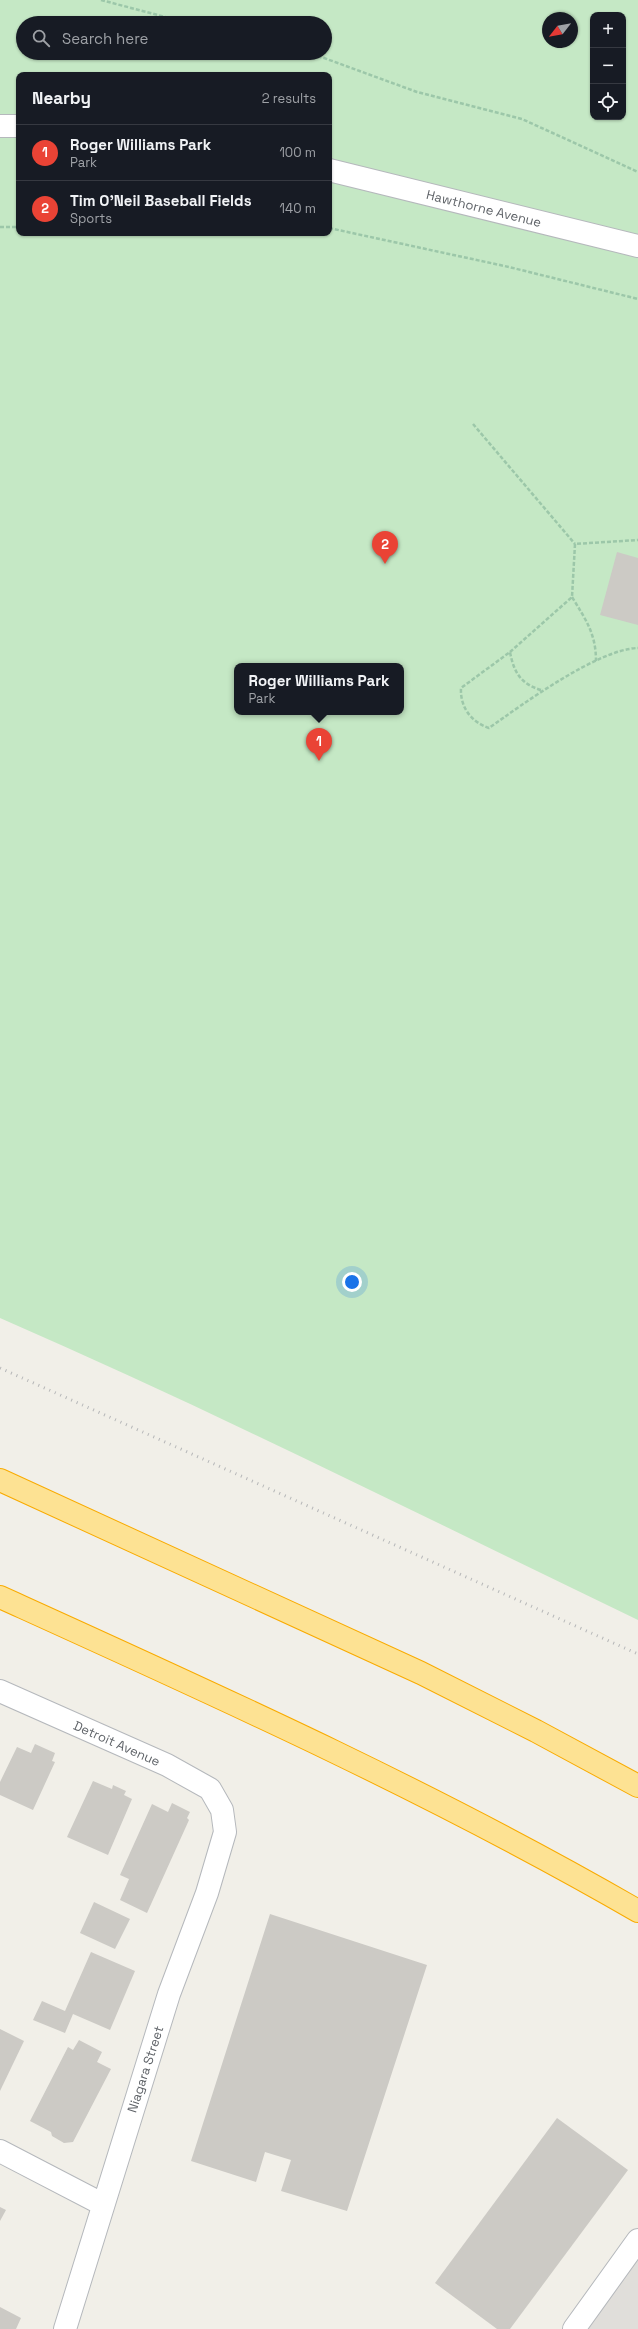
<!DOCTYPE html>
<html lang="en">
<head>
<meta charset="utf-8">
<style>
	:root { --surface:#171b24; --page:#20242c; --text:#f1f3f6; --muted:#9ea1a6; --line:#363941; --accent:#ea4335 }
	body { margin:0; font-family:"Space Grotesk",sans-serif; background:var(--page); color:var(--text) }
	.controls { position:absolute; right:12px; top:12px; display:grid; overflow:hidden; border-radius:8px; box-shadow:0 1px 3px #0004 }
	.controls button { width:36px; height:36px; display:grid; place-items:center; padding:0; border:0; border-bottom:1px solid var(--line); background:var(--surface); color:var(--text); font:20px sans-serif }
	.compass { position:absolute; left:542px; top:12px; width:36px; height:36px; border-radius:50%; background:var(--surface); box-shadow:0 1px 3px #0004; rotate:239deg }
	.you { position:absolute; left:352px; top:1282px; width:14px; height:14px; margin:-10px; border:3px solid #fff; border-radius:50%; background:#1a73e8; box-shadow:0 0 0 6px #1a73e833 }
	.badge { display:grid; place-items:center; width:26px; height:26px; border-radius:50%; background:var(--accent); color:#fff; font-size:13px; font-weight:700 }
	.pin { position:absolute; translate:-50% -33px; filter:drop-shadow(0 1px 2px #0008) }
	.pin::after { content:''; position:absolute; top:21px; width:14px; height:12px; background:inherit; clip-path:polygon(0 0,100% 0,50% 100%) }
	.popup { position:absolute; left:234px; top:663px; width:170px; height:52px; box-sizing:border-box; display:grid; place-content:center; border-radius:8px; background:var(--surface); filter:drop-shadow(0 1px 3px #0005); font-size:13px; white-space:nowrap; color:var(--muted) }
	.popup b { font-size:15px; color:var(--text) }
	.popup::after { content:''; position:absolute; left:50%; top:100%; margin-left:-8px; border:8px solid transparent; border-top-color:var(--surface) }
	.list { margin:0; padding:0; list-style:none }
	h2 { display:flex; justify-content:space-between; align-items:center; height:52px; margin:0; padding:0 16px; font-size:17px }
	h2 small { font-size:13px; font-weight:400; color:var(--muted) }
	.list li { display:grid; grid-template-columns:26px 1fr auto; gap:12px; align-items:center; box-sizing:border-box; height:56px; padding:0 16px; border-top:1px solid var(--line) }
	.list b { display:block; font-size:15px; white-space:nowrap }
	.list p { margin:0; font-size:13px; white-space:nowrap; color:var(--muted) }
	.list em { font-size:13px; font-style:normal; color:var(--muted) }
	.icon { flex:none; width:22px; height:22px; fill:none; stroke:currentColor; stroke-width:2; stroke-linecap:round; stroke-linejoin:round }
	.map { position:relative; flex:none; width:638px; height:2329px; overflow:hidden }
	.search { position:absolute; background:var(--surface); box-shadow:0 1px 3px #0004; left:16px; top:16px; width:316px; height:44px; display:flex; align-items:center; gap:10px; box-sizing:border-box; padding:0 14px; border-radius:22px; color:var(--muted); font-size:15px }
	.panel { position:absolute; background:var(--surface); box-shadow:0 1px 3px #0004; left:16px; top:72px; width:316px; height:164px; border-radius:8px }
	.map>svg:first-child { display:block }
	.industrial { fill:#e0deda }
	.green { fill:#c5e8c5; fill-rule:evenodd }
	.building { fill:#cccac5 }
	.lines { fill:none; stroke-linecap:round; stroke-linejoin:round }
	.street-casing { stroke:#b5b8bc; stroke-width:24 }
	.highway-casing { stroke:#f9ab00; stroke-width:24 }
	.path { stroke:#9cc7a9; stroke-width:2.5; stroke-dasharray:4 2; stroke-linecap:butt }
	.street { stroke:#fff; stroke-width:22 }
	.highway { stroke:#fde293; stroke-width:22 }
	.rail { stroke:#b6b7b8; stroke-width:3; stroke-dasharray:1 5; stroke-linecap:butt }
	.labels { text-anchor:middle; stroke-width:3.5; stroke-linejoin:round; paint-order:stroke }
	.street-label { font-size:13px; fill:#5f6368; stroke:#fff }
</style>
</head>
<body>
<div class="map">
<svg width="638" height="2329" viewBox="0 0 638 2329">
	<rect width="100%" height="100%" fill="#f1efe8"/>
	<polygon class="industrial" points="638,2232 638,2329 571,2329"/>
	<path class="green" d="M0 0H638V1620C426 1518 216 1412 0 1318ZM593 15H623V117H593ZM548 18H572V42H548ZM23 23H325V53H23ZM19 75H329V233H19ZM237 666H401V712H237Z"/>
	<g class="building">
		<polygon points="617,552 638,558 638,625 600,615"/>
		<polygon points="35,1744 55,1753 52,1761 55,1762 33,1810 0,1795 0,1782 17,1747 31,1753"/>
		<polygon points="93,1781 112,1789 113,1785 126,1791 124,1795 132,1799 108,1855 67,1837"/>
		<polygon points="172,1803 190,1812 187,1818 189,1820 147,1913 120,1900 129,1879 120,1875 152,1804 168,1812"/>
		<polygon points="94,1902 130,1919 115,1949 80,1933"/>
		<polygon points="270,1914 427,1965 347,2211 281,2191 291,2160 265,2152 256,2182 191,2161"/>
		<polygon points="91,1952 135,1971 110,2030 73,2014 65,2033 33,2020 42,2001 65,2011"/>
		<polygon points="0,2029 24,2041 0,2091"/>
		<polygon points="79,2040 102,2052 97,2062 111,2069 73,2142 64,2143 52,2136 51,2132 30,2121 68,2047 73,2050"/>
		<polygon points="557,2118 628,2170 510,2329 497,2329 435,2283"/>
		<polygon points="0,2207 6,2210 0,2221"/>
		<polygon points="0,2307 21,2318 16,2329 0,2329"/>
	</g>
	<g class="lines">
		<g class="street-casing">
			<g id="street">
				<polyline points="0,126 19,126"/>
				<polyline points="329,170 638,246"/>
				<polyline points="0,1691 167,1765 210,1789 222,1810 225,1832 207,1893 169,1994 65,2329"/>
				<polyline points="0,2151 102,2204"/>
				<polyline points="574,2329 638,2240"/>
			</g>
		</g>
		<g class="highway-casing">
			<g id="highway">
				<polyline points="0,1480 421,1673 536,1731 638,1786"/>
				<path d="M0 1597C216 1695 432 1792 638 1911"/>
			</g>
		</g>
		<g class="path">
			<polyline points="101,0 188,23"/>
			<polyline points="306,53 324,58 417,92 522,119 638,172"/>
			<polyline points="0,227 19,227"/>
			<polyline points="329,228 509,267 638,299"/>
			<polyline points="473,424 575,544"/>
			<path d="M572 597C586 620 596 634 596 661"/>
			<polyline points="510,652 572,597 575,544 638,540"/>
			<path d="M541 690C521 684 514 673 510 652L461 688C460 707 471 722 489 728 523 704 598 649 638 648"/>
		</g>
		<use href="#street" class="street"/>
		<use href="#highway" class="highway"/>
		<polyline class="rail" points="0,1368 638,1654"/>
	</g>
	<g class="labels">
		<g class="street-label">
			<text transform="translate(484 208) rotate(14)" y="5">Hawthorne Avenue</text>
			<text transform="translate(117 1743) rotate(24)" y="5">Detroit Avenue</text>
			<text transform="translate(145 2069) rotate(-72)" y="5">Niagara Street</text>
		</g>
	</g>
</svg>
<div class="controls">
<button>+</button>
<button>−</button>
<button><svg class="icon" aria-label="locate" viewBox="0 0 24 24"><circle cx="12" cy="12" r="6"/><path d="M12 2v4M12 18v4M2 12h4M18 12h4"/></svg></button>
</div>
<svg class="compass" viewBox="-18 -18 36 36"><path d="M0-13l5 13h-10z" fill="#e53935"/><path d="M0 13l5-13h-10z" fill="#9ea1a6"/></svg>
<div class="you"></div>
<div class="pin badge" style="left:319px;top:761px">1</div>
<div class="popup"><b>Roger Williams Park</b>Park</div>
<div class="pin badge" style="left:385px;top:564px">2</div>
<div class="search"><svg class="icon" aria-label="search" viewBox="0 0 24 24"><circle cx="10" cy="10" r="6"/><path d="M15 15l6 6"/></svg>Search here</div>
<section class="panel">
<h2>Nearby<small>2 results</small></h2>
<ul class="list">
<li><span class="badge">1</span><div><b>Roger Williams Park</b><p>Park</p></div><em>100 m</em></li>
<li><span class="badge">2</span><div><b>Tim O'Neil Baseball Fields</b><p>Sports</p></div><em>140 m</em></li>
</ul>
</section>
</div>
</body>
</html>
